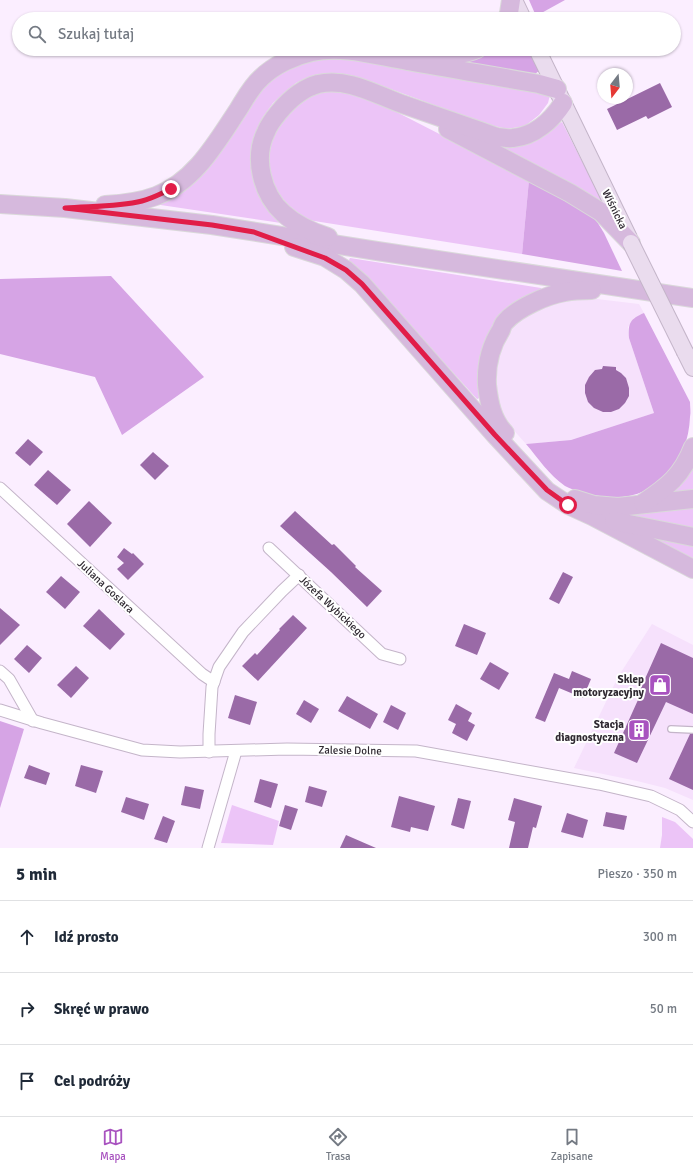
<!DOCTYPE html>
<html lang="pl">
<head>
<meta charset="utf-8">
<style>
	:root { --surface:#fff; --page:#f6f6f7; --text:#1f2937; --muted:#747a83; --line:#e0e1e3; --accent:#a852bf }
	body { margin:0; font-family:Signika,sans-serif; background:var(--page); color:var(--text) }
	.compass { position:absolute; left:597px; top:68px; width:36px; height:36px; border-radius:50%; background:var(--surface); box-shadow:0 1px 3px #0004; rotate:196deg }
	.stop { position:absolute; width:12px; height:12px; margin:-9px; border:3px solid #e11d48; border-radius:50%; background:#fff }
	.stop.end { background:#e11d48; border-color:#fff; box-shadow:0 1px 4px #0008 }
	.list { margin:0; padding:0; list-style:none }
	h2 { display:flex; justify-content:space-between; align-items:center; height:52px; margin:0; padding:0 16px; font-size:17px }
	h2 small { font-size:13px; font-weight:400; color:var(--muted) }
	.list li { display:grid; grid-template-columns:26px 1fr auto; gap:12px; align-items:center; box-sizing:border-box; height:72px; padding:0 16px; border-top:1px solid var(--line) }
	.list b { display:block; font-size:15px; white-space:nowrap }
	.list em { font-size:13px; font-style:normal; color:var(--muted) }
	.icon { flex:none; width:22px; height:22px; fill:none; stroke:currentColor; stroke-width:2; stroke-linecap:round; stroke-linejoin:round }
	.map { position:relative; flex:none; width:693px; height:848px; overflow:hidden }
	.search { position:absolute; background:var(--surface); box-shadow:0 1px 3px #0004; left:12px; right:12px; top:12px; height:44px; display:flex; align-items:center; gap:10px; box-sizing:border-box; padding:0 14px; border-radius:22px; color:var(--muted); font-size:15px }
	.sheet { height:268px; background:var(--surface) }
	nav { display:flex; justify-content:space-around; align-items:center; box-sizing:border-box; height:56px; border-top:1px solid var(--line); background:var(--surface); font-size:11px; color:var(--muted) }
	nav a { display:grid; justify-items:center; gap:2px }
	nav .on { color:var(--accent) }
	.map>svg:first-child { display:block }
	.built { fill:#f6e1fc }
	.green { fill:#ecc4f7 }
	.forest { fill:#d6a4e5 }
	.building { fill:#9a6aa7 }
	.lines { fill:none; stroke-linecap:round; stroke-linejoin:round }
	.lane-casing { stroke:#c4b5c9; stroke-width:8 }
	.street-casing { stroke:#c4b5c9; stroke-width:13 }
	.secondary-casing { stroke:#c4b5c9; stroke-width:18 }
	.primary-casing { stroke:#dad9da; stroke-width:20 }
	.lane { stroke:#fff; stroke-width:5.5 }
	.street { stroke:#fff; stroke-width:11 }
	.secondary { stroke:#eadcee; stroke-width:16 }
	.primary { stroke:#d6b9dd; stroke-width:18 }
	.secondary-bridge-casing { stroke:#c4b5c9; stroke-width:18; stroke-linecap:butt }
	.secondary-bridge { stroke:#eadcee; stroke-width:16 }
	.route { stroke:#e11d48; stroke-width:5 }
	.labels { text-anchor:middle; stroke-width:4; stroke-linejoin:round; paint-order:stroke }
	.street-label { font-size:11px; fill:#302a32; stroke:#fff }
	.poi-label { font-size:11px; font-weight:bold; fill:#302a32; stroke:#fff; text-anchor:end }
</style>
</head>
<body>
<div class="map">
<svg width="693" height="848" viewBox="0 0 693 848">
	<rect width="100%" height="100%" fill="#fbeeff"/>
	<g class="built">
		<polygon points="580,297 639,304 644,313 634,318 628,327 629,338 654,413 571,440 526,444 502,417 496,399 496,380 497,356 504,337 516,321 534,310 559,300"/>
		<polygon points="652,624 693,645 693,800 665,788 637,781 574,768 618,677"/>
	</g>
	<g class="green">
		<path d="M340 57 550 95 548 103 539 115 525 126 507 129 486 124 366 80 345 75H316L304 79 296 83 273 103 263 117 256 133 253 149 281 218V223L154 204 261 88C277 75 294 61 315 59 323 58 332 58 340 57Z"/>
		<polygon points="337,88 379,103 529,180 522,254 308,220 290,207 278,193 269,171 269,153 277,122 306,94"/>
		<polygon points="562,122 603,203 447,123 532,141"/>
		<polygon points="350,258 541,288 542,291 520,299 505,311 482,397 477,399 369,280 348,262"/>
		<polygon points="693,462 693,492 660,497"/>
		<polygon points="693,504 693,530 621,515"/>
		<polygon points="639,531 693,543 693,561"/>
		<polygon points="232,805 279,821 273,845 221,843"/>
		<polygon points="662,817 675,822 693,839 693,848 660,848 662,835"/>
	</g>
	<g class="forest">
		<polygon points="529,0 565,0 536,16"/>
		<polygon points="492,49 528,49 539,71 532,76 426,58 476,57"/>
		<polygon points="529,180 581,210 596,220 604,233 622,271 522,254"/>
		<polygon points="111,276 204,377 122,435 95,377 0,354 0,279"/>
		<path d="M644 313 690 402C690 407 691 412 690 417 688 467 651 505 600 496 590 495 574 491 565 486 549 475 538 458 526 444L571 440 654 413 629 338C628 323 630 319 644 313Z"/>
		<polygon points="0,721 24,729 0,808"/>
	</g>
	<g class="building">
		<polygon points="660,83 672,107 648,119 646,116 617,130 607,109"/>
		<polygon points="603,366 616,367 616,370 621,373 626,378 629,388 629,396 625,403 619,409 611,412 603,412 594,408 588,402 585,393 585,385 589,377 595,370 602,369"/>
		<polygon points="28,439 43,452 30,466 15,453"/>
		<polygon points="153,452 169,466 155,480 140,465"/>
		<polygon points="48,470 71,490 57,505 34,485"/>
		<polygon points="89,501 112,523 90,547 67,524"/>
		<polygon points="295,511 332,545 334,544 356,566 355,567 382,591 367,607 331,572 280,526"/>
		<polygon points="124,548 132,554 133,553 144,564 128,580 117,569 124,563 117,557"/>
		<polygon points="563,572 573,577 559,604 549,599"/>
		<polygon points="61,576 80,592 65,609 46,592"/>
		<polygon points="0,608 20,625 0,645"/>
		<polygon points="99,609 125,634 110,650 83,626"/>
		<polygon points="293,615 307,628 258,681 242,666 255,653 257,655 280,630 279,629"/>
		<polygon points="464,624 486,633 477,655 455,646"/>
		<polygon points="661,643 693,658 693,714 666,702 637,763 614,753 642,691 640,690"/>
		<polygon points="27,645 42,658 29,673 14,659"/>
		<polygon points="490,662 509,673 499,690 480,679"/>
		<polygon points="76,666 89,678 71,698 57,685"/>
		<polygon points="572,671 591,679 583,698 559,688 545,722 535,718 554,673 569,679"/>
		<polygon points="235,695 257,702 250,725 228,718"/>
		<polygon points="347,696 378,714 370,729 338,711"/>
		<polygon points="304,700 319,709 311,723 296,714"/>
		<polygon points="456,704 472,713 468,721 475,725 467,741 452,733 456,724 448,720"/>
		<polygon points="391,705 406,713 398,730 383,722"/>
		<polygon points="690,734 693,734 693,790 669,779"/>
		<polygon points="29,765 50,773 46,785 24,778"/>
		<polygon points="81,765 103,771 96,793 75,786"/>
		<polygon points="260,779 278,784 271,808 254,802"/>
		<polygon points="185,786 204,790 200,809 181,805"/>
		<polygon points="309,786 327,791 322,807 305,802"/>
		<polygon points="399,796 435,806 428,831 411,827 410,832 391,827"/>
		<polygon points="126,797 149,804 144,820 121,812"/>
		<polygon points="458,798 471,801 464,829 451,825"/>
		<polygon points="514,798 542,806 536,828 533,827 528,848 509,848 515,822 508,820"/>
		<polygon points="285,805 298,809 291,830 279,826"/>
		<polygon points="606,812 627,816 624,830 603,826"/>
		<polygon points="567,813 588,820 583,838 561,832"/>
		<polygon points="163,816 175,821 167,843 154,839"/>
		<polygon points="346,835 376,848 340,848"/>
	</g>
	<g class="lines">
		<g class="lane-casing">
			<polyline id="lane" points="671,729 693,730"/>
		</g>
		<g class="street-casing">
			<g id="street">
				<polyline points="0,488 202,674 214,682"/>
				<polyline points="269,548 382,654 400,659"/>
				<polyline points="0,671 9,679 33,721"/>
				<polyline points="0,710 42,723 142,750 180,752 287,749 416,751 599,784 651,796 680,810 693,822"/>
				<polyline points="209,752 209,734 212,687 219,667 243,632 282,591 299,575"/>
				<polyline points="208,848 236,751"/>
			</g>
		</g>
		<g class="secondary-casing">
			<g id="secondary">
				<polyline points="514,0 523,19"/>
				<polyline points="537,49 629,238"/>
				<polyline points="685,352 693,368"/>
			</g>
		</g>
		<g class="primary-casing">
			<g id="primary">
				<polyline points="507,19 509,13 511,0"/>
				<path d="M417 54C436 54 460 57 477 49"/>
				<polyline points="448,129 570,193 601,212 631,243"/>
				<polyline points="0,204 65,208 212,225 377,251 693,298"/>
				<path d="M105 205C122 204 140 202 156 196 195 181 216 143 238 110 245 99 251 87 261 78 274 65 294 56 312 52 343 45 377 56 408 61 451 69 495 76 539 84L557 89"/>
				<path d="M328 237C312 232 295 224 283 213 262 194 253 158 266 132 269 124 274 118 279 112 289 100 303 88 318 84 349 77 378 96 405 105 436 116 467 126 497 137 502 137 508 139 513 138 535 136 552 120 563 103"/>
				<polyline points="294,247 325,257 346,270 362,284 495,435 547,491 568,505 592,516 693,569"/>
				<path d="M505 433C492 420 489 402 487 385 486 365 490 347 501 330 502 327 503 324 505 322 517 308 547 295 565 292 574 290 583 290 592 290"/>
				<polyline points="575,499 594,505 618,507 693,499"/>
				<path d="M643 503C667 487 682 476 693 447"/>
				<polyline points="614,521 693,537"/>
			</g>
		</g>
		<use href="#lane" class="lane"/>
		<use href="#street" class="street"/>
		<use href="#secondary" class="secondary"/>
		<use href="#primary" class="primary"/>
		<g class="secondary-bridge-casing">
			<polyline id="secondary-bridge" points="631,243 685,352"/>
		</g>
		<use href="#secondary-bridge" class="secondary-bridge"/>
	</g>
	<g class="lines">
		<path class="route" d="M171 189C162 193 153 198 142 201 118 207 90 206 65 208L212 225 254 232 325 258 346 270 362 284 495 435 547 490 568 505"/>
	</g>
	<defs>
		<g id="shop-square" transform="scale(1.15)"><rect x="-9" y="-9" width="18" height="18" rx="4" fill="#a852bf" stroke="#fff"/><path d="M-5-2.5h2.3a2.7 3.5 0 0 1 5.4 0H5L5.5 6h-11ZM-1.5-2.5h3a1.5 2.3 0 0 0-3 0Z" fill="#fff"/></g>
		<g id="building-square" transform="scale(1.15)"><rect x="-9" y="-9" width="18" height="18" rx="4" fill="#a852bf" stroke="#fff"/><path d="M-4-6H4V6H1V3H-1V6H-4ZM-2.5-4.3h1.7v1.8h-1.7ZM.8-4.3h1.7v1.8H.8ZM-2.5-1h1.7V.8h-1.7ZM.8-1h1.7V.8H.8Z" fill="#fff"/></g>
	</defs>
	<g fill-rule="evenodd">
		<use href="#shop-square" x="660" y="685"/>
		<use href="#building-square" x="639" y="730"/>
	</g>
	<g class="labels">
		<g class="street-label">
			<text transform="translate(615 209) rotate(64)" y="4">Wiśnicka</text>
			<text transform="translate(106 586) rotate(43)" y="4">Juliana Goslara</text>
			<text transform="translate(333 607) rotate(43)" y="4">Józefa Wybickiego</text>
			<text transform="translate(350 750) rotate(1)" y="4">Zalesie Dolne</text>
		</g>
		<g class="poi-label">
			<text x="644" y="683">Sklep<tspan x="644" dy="13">motoryzacyjny</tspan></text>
			<text x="624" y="728">Stacja<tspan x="624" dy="13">diagnostyczna</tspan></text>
		</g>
	</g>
</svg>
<svg class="compass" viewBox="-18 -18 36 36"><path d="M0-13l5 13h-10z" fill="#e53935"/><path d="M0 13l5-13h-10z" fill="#747a83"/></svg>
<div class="stop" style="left:568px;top:505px"></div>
<div class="stop end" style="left:171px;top:189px"></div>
<div class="search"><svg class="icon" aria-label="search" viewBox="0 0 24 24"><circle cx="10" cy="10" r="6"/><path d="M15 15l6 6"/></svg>Szukaj tutaj</div>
</div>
<section class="sheet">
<h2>5 min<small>Pieszo · 350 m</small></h2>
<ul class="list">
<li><svg class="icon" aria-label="ahead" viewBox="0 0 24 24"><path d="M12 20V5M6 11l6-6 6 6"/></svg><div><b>Idź prosto</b></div><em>300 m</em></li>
<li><svg class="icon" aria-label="right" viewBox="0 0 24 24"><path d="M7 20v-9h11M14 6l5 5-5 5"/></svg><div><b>Skręć w prawo</b></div><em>50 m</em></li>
<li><svg class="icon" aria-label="arrive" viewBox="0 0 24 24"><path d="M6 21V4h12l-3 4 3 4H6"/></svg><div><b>Cel podróży</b></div></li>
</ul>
</section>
<nav>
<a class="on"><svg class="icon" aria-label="map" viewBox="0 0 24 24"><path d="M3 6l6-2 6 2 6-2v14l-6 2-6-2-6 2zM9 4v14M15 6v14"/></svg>Mapa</a>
<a><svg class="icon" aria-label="directions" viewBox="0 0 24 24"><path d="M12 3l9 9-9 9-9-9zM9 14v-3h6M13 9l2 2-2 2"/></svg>Trasa</a>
<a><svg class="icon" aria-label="saved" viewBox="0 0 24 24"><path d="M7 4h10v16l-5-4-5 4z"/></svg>Zapisane</a>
</nav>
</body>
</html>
